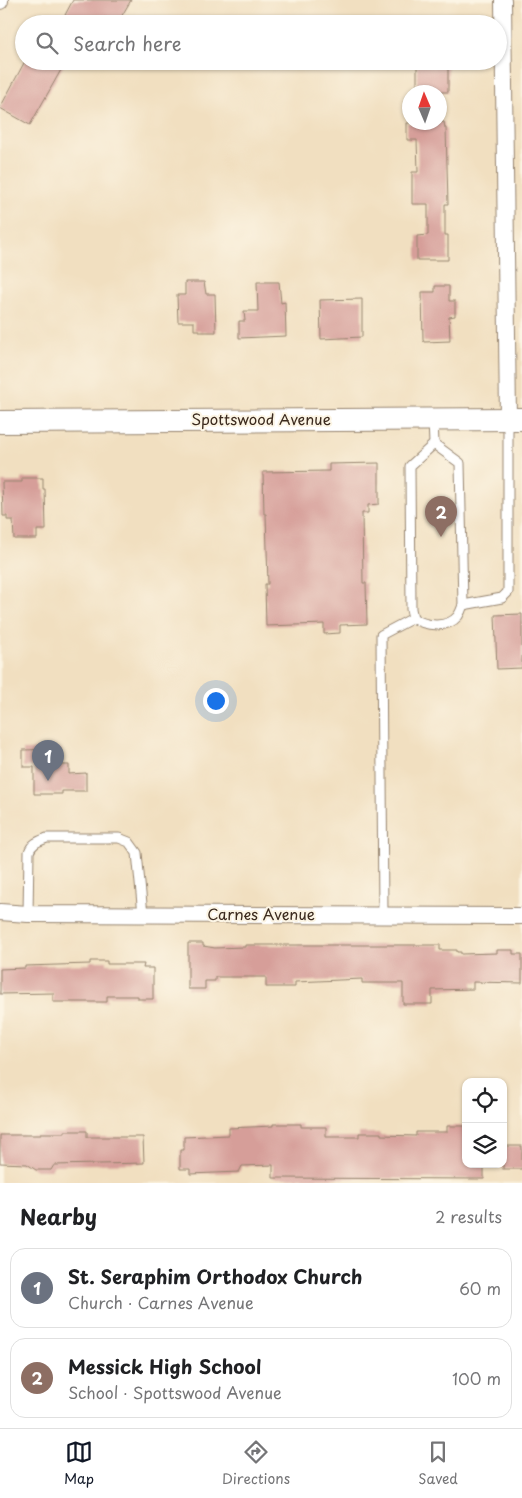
<!DOCTYPE html>
<html lang="en">
<head>
<meta charset="utf-8">
<style>
	:root { --surface:#fff; --page:#f2f2f2; --text:#202124; --muted:#757577; --line:#e0e0e0; --accent:#111827 }
	body { margin:0; font-family:"Playpen Sans",sans-serif; background:var(--page); color:var(--text) }
	.controls { position:absolute; right:15px; bottom:15px; display:grid; overflow:hidden; border-radius:10px; box-shadow:0 1px 4px #0004 }
	.controls button { width:45px; height:45px; display:grid; place-items:center; padding:0; border:0; border-bottom:1px solid var(--line); background:var(--surface); color:var(--text); font:25px sans-serif }
	.compass { position:absolute; left:402px; top:85px; width:45px; height:45px; border-radius:50%; background:var(--surface); box-shadow:0 1px 4px #0004; rotate:358deg }
	.you { position:absolute; left:215px; top:700px; width:18px; height:18px; margin:-12px; border:4px solid #fff; border-radius:50%; background:#1a73e8; box-shadow:0 0 0 8px #1a73e833 }
	.badge { display:grid; place-items:center; width:32px; height:32px; border-radius:50%; background:var(--accent); color:#fff; font-size:16px; font-weight:700 }
	.pin { position:absolute; translate:-50% -41px; filter:drop-shadow(0 1px 2px #0008) }
	.pin::after { content:''; position:absolute; top:26px; width:18px; height:15px; background:inherit; clip-path:polygon(0 0,100% 0,50% 100%) }
	.list { margin:0; padding:0; list-style:none }
	h2 { display:flex; justify-content:space-between; align-items:center; height:65px; margin:0; padding:0 20px; font-size:21px }
	h2 small { font-size:16px; font-weight:400; color:var(--muted) }
	.list li { display:grid; grid-template-columns:32px 1fr auto; gap:15px; align-items:center; box-sizing:border-box; height:80px; margin:0 10px 10px; padding:0 10px; border:1px solid var(--line); border-radius:15px }
	.list b { display:block; font-size:19px; white-space:nowrap }
	.list p { margin:0; font-size:16px; white-space:nowrap; color:var(--muted) }
	.list em { font-size:16px; font-style:normal; color:var(--muted) }
	.icon { flex:none; width:28px; height:28px; fill:none; stroke:currentColor; stroke-width:2; stroke-linecap:round; stroke-linejoin:round }
	.map { position:relative; flex:none; width:522px; height:1183px; overflow:hidden }
	.search { position:absolute; background:var(--surface); box-shadow:0 1px 4px #0004; left:15px; right:15px; top:15px; height:55px; display:flex; align-items:center; gap:12px; box-sizing:border-box; padding:0 18px; border-radius:28px; color:var(--muted); font-size:19px }
	.sheet { height:245px; background:var(--surface) }
	nav { display:flex; justify-content:space-around; align-items:center; box-sizing:border-box; height:70px; border-top:1px solid var(--line); background:var(--surface); font-size:14px; color:var(--muted) }
	nav a { display:grid; justify-items:center; gap:2px }
	nav .on { color:var(--accent) }
	.map>svg:first-child { display:block }
	.building { fill:#d69e99 }
	.lines { fill:none; stroke-linecap:round; stroke-linejoin:round }
	.lane-casing { stroke:#96846f; stroke-width:11 }
	.street-casing { stroke:#96846f; stroke-width:18 }
	.secondary-casing { stroke:#96846f; stroke-width:24 }
	.lane { stroke:#fff; stroke-width:9 }
	.street { stroke:#fff; stroke-width:16 }
	.secondary { stroke:#fff; stroke-width:22 }
	.labels { text-anchor:middle; stroke-width:4; stroke-linejoin:round; paint-order:stroke }
	.street-label { font-size:15px; fill:#3b2a1e; stroke:#fcf5e5 }
</style>
</head>
<body>
<div class="map">
<svg width="522" height="1183" viewBox="0 0 522 1183">
	<rect width="100%" height="100%" fill="#fcf5e5"/>
	<filter id="ink" filterUnits="userSpaceOnUse"><feTurbulence type="fractalNoise" baseFrequency=".02" numOctaves="2"/><feDisplacementMap in="SourceGraphic" scale="10" xChannelSelector="R" yChannelSelector="G"/><feConvolveMatrix kernelMatrix="1 2 1 2 8 2 1 2 1" color-interpolation-filters="sRGB"/></filter>
	<filter id="wash" filterUnits="userSpaceOnUse"><feTurbulence type="fractalNoise" baseFrequency=".0096" numOctaves="4" result="noise"/><feDisplacementMap in="SourceGraphic" scale="20" xChannelSelector="R" yChannelSelector="G"/><feGaussianBlur stdDeviation="1.12" result="paint"/><feColorMatrix in="noise" values="0 0 0 0 0 0 0 0 0 0 0 0 0 0 0 0 0 1.4 0 .05"/><feComposite in="paint" operator="in"/></filter>
	<g filter="url(#wash)">
		<rect width="100%" height="100%" fill="#f1dfc0"/>
		<g id="blocks">
			<g class="building">
				<polygon points="73,0 131,0 117,24 105,17 101,24 80,24 65,15"/>
				<polygon points="25,61 66,61 30,125 0,108"/>
				<rect x="417" y="65" width="31" height="27"/>
				<polygon points="444,122 445,128 446,128 448,204 445,204 445,235 448,235 448,260 417,260 417,236 428,235 428,204 412,204 412,172 418,172 417,140 407,140 407,123"/>
				<polygon points="185,282 204,282 206,294 215,294 216,332 200,332 200,330 194,330 194,322 178,322 177,295 185,295"/>
				<polygon points="257,282 279,282 281,303 285,302 286,336 239,338 239,321 245,321 244,311 258,311"/>
				<polygon points="435,286 449,286 449,301 455,301 455,316 449,317 450,341 424,342 423,340 422,292 435,292"/>
				<polygon points="362,299 362,337 321,339 320,300"/>
				<polygon points="379,463 379,504 368,505 368,513 362,513 363,583 366,583 367,624 340,625 340,633 324,634 324,624 266,626 265,584 268,584 266,514 264,514 263,472 329,471 329,464"/>
				<polygon points="22,478 43,478 43,489 45,489 46,530 37,530 37,539 14,539 13,520 7,520 7,516 3,516 2,482 22,482"/>
				<polygon points="522,614 522,668 497,669 495,615"/>
				<polygon points="61,749 61,765 69,765 69,774 86,773 86,791 62,791 62,794 34,794 34,767 23,767 23,750"/>
				<polygon points="188,943 203,943 203,946 215,948 245,947 245,945 440,945 440,950 457,950 457,952 461,952 461,954 497,953 497,950 513,950 513,954 522,954 522,983 473,982 473,989 432,990 432,1004 403,1004 403,983 362,983 362,979 295,982 295,987 266,987 266,977 215,977 215,981 205,981 205,989 188,989"/>
				<polygon points="90,961 107,961 107,964 144,964 143,968 153,968 153,999 138,999 138,996 107,996 107,1002 53,1002 53,993 0,994 0,969 25,968 25,966 90,964"/>
				<polygon points="273,1124 301,1124 301,1127 326,1127 326,1137 359,1137 359,1133 381,1133 381,1135 416,1136 416,1132 447,1132 447,1126 466,1126 466,1164 484,1164 484,1179 273,1178 273,1165 242,1166 239,1172 190,1174 190,1169 180,1169 180,1150 184,1150 184,1137 229,1135 229,1128 273,1126"/>
				<polygon points="65,1131 87,1131 87,1137 143,1137 144,1163 54,1165 51,1170 36,1170 27,1164 0,1163 0,1135 41,1135 41,1133 65,1133"/>
				<rect x="503" y="1146" width="19" height="23"/>
			</g>
		</g>
	</g>
	<g filter="url(#ink)">
		<use href="#blocks" fill-opacity="0" stroke="#96846f" stroke-width="1"/>
		<g class="lines">
			<g class="lane-casing">
				<g id="lane">
					<polyline points="433,420 434,444"/>
					<path d="M434 444 460 463 463 605C462 608 460 613 458 616 447 629 425 626 413 618L411 609 410 466Z"/>
					<polyline points="463,605 502,598 508,592 508,419"/>
					<path d="M28 914 29 852C32 843 39 841 47 838H119L129 842 137 853 143 914"/>
					<polyline points="383,915 381,635 413,618"/>
				</g>
			</g>
			<g class="street-casing">
				<g id="street">
					<polyline points="503,0 508,419"/>
					<polyline points="0,1 0,0"/>
					<polyline points="0,912 28,914 522,916"/>
				</g>
			</g>
			<g class="secondary-casing">
				<polyline id="secondary" points="0,422 522,419"/>
			</g>
			<use href="#lane" class="lane"/>
			<use href="#street" class="street"/>
			<use href="#secondary" class="secondary"/>
		</g>
	</g>
	<g class="labels">
		<g class="street-label">
			<text x="261" y="425">Spottswood Avenue</text>
			<text x="261" y="920">Carnes Avenue</text>
		</g>
	</g>
</svg>
<div class="controls">
<button><svg class="icon" aria-label="locate" viewBox="0 0 24 24"><circle cx="12" cy="12" r="6"/><path d="M12 2v4M12 18v4M2 12h4M18 12h4"/></svg></button>
<button><svg class="icon" aria-label="layers" viewBox="0 0 24 24"><path d="M12 4l9 5-9 5-9-5zM3 14l9 5 9-5"/></svg></button>
</div>
<svg class="compass" viewBox="-18 -18 36 36"><path d="M0-13l5 13h-10z" fill="#e53935"/><path d="M0 13l5-13h-10z" fill="#757577"/></svg>
<div class="you"></div>
<div class="pin badge" style="left:48px;top:781px;background:#6b7280">1</div>
<div class="pin badge" style="left:441px;top:537px;background:#8d6e63">2</div>
<div class="search"><svg class="icon" aria-label="search" viewBox="0 0 24 24"><circle cx="10" cy="10" r="6"/><path d="M15 15l6 6"/></svg>Search here</div>
</div>
<section class="sheet">
<h2>Nearby<small>2 results</small></h2>
<ul class="list">
<li><span class="badge" style="background:#6b7280">1</span><div><b>St. Seraphim Orthodox Church</b><p>Church · Carnes Avenue</p></div><em>60 m</em></li>
<li><span class="badge" style="background:#8d6e63">2</span><div><b>Messick High School</b><p>School · Spottswood Avenue</p></div><em>100 m</em></li>
</ul>
</section>
<nav>
<a class="on"><svg class="icon" aria-label="map" viewBox="0 0 24 24"><path d="M3 6l6-2 6 2 6-2v14l-6 2-6-2-6 2zM9 4v14M15 6v14"/></svg>Map</a>
<a><svg class="icon" aria-label="directions" viewBox="0 0 24 24"><path d="M12 3l9 9-9 9-9-9zM9 14v-3h6M13 9l2 2-2 2"/></svg>Directions</a>
<a><svg class="icon" aria-label="saved" viewBox="0 0 24 24"><path d="M7 4h10v16l-5-4-5 4z"/></svg>Saved</a>
</nav>
</body>
</html>
